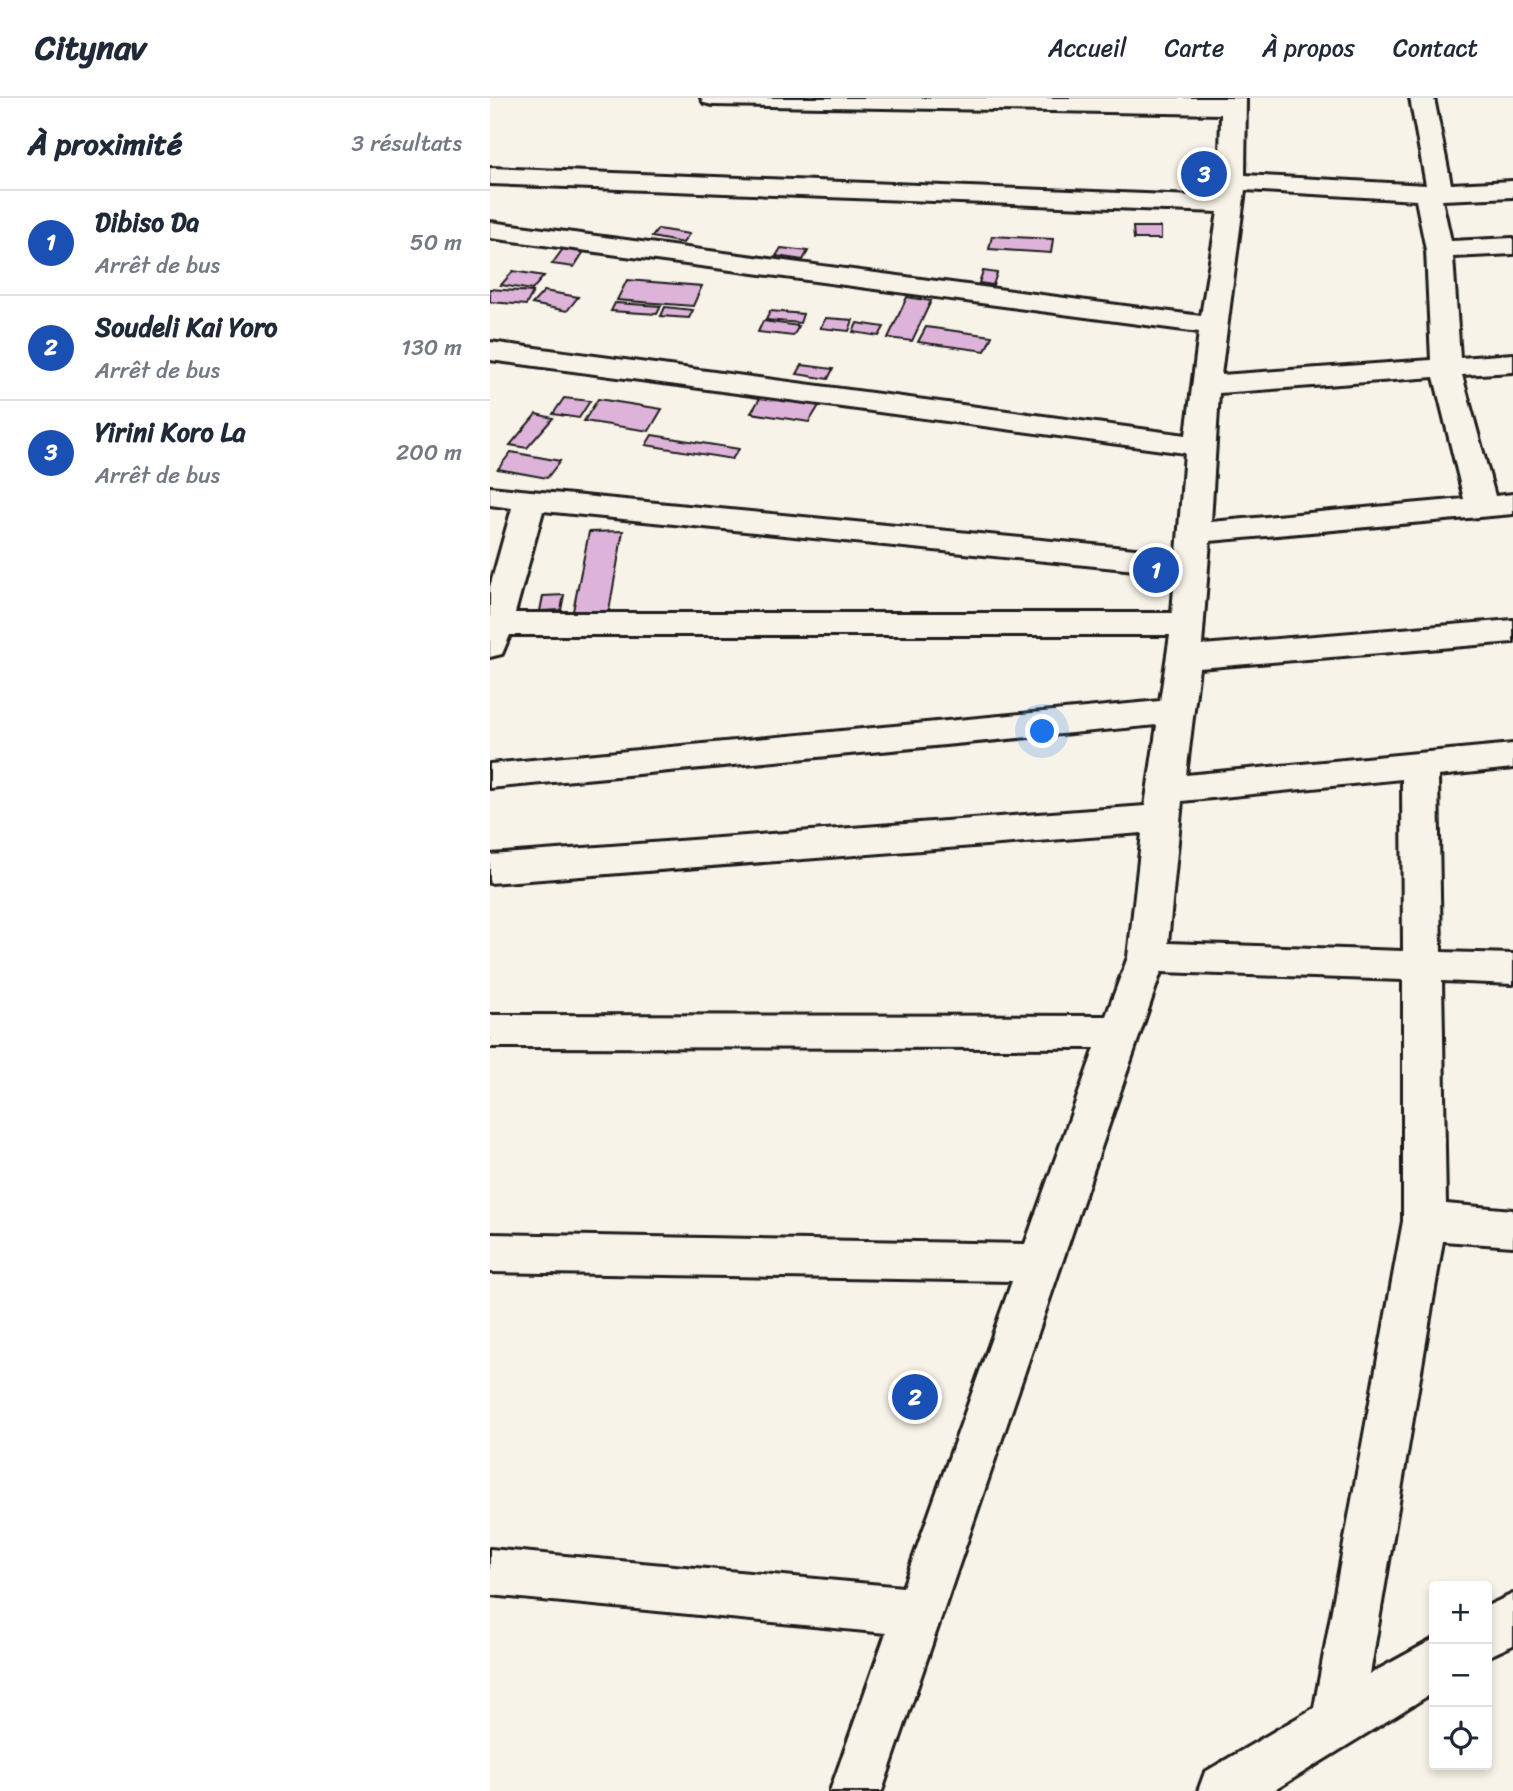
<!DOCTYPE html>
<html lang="fr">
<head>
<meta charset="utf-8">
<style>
	:root { --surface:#fff; --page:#f6f6f7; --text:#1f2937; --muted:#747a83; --line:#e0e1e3; --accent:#d1495b }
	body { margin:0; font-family:Sriracha,sans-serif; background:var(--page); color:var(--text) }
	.controls { position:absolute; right:21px; bottom:21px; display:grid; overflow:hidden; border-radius:7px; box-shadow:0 4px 10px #0003 }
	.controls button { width:63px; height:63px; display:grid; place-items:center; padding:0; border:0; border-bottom:2px solid var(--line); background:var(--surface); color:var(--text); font:35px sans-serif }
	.you { position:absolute; left:553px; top:634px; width:24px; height:24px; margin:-18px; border:5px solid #fff; border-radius:50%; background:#1a73e8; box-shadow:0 0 0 10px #1a73e833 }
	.badge { display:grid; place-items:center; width:46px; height:46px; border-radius:50%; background:var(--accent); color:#fff; font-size:23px; font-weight:700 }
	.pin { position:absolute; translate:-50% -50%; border:4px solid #fff; box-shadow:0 2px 7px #0006 }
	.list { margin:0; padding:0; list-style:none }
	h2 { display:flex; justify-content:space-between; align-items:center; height:91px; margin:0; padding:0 28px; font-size:30px }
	h2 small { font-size:23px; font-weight:400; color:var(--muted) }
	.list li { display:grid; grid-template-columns:46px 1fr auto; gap:21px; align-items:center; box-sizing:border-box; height:105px; padding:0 28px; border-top:2px solid var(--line) }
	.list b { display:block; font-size:26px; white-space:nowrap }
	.list p { margin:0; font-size:23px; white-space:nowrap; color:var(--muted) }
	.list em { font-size:23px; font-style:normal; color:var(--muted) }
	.icon { flex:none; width:38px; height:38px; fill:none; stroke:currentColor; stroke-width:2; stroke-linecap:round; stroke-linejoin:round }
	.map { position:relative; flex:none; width:1023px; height:1693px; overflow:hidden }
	header { display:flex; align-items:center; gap:42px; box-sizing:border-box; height:98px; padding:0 35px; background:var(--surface); border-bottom:2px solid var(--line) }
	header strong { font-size:33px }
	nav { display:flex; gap:38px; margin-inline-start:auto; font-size:24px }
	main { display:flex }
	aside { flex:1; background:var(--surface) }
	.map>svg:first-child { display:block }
	.building { fill:#ddb3da; stroke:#1c1c1c; stroke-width:2 }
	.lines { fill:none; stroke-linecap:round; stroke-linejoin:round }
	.minor-casing { stroke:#1c1c1c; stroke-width:6 }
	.minor { fill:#f7f3e8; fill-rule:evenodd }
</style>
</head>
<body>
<header>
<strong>Citynav</strong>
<nav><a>Accueil</a><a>Carte</a><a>À propos</a><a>Contact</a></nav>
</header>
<main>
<aside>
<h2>À proximité<small>3 résultats</small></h2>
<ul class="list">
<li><span class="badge" style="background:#1a4fb4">1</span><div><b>Dibiso Da</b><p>Arrêt de bus</p></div><em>50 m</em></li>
<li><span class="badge" style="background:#1a4fb4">2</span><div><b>Soudeli Kai Yoro</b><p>Arrêt de bus</p></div><em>130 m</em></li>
<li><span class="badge" style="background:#1a4fb4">3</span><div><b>Yirini Koro La</b><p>Arrêt de bus</p></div><em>200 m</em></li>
</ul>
</aside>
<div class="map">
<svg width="1023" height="1693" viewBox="0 0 1023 1693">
	<rect width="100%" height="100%" fill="#f7f3e8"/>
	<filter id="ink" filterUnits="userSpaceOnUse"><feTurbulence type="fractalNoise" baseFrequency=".0143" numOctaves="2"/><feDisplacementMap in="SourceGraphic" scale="14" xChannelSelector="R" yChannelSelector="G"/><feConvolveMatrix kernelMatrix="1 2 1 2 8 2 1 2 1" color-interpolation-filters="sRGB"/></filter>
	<g filter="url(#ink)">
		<g class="building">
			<polygon points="643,129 671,129 671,141 644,141"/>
			<polygon points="168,131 199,136 193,145 162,139"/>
			<polygon points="502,138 563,141 561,155 499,151"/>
			<polygon points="75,148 96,150 84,169 62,166"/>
			<polygon points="291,150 318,153 313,162 286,158"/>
			<polygon points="23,173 54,178 42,192 11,187"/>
			<polygon points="493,173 507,175 503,187 489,185"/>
			<polygon points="137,182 212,188 203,208 127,202"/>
			<polygon points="0,191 43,194 36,207 0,204"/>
			<polygon points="54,193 88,199 77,213 42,206"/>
			<polygon points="417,199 441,203 422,243 398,240"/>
			<polygon points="125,205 171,208 167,216 121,213"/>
			<polygon points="175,209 203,212 199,220 171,218"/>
			<polygon points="280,213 313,216 310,225 276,222"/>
			<polygon points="336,220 363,222 359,233 330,230"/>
			<polygon points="273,223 309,228 303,238 268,234"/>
			<polygon points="367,225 394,229 389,238 363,234"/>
			<polygon points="436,229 502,238 495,253 428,244"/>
			<polygon points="312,267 343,271 338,281 307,276"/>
			<polygon points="272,297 330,306 319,324 261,315"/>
			<polygon points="74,300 100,303 89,320 63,316"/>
			<polygon points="108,301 172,311 159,333 94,323"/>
			<polygon points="46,316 63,320 37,350 20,347"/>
			<polygon points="162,337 249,351 242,361 156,347"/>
			<polygon points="21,354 70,363 57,380 8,371"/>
			<polygon points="133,433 119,513 83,513 99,434"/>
			<polygon points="74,497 71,512 50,513 53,498"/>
		</g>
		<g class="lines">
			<g class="minor-casing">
				<g id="minor">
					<path d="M211 0H756L755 77 936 87 920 0H944L961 86 1023 83V99L952 102 961 143 1023 140V156L963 159 970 260 1023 256V274L972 277 1005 398 1023 396V416L720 443 712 547 1023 522V544L709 570 696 677 1023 646V670L948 678 951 854 1023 856V886L952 883 956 1106 1023 1112V1148L953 1143 880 1576 944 1541V1594L783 1693H708L715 1674 824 1610 913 1123V882L671 874 392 1693H340L396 1535 0 1497V1451L413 1489 522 1183 0 1174V1136L535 1146 605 950 0 949V917L616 918 638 859 652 735 0 785V757L655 708 667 627 0 690V666L670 603 680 537H20L12 556 0 559V489L22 410 0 407V389L687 455 695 355 0 262V244L696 337 709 234 0 140V124L711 218 728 114 0 86V70L729 99 731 16 223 7 214 5ZM755 92 926 102 936 152 941 262 731 277ZM944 279 974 401 721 424 729 295ZM53 413 685 476 682 515H25ZM912 681 913 853 678 845 692 703Z"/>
					<polygon points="1023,1496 1023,1547 997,1559 997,1508"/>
				</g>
			</g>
			<use href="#minor" class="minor"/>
		</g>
	</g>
</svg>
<div class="controls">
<button>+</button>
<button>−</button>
<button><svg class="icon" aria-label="locate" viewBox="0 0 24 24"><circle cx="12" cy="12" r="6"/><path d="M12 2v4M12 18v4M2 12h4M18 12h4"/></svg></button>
</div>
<div class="you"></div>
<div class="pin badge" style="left:666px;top:472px;background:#1a4fb4">1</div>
<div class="pin badge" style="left:425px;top:1299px;background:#1a4fb4">2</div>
<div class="pin badge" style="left:714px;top:76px;background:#1a4fb4">3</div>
</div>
</main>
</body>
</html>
